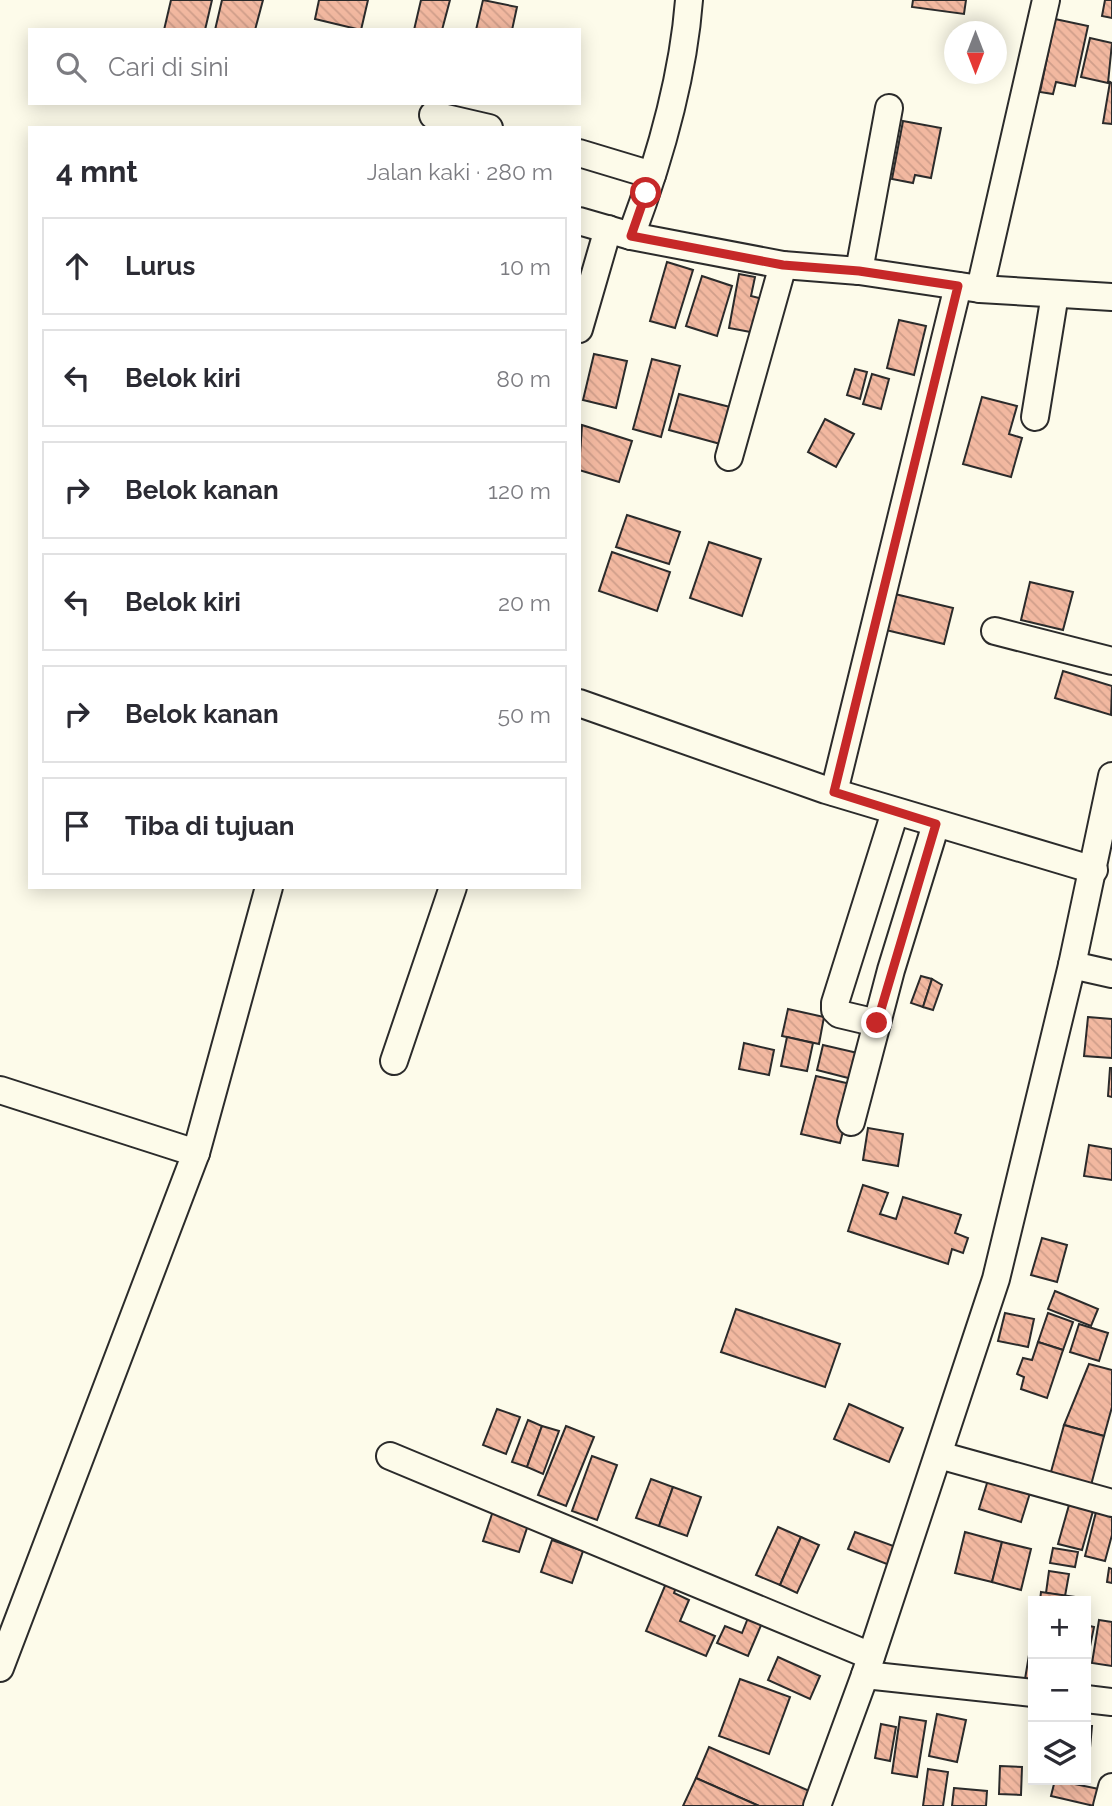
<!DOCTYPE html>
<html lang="id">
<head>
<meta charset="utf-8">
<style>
	:root { --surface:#fff; --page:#f7f7f7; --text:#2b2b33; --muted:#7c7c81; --line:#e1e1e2 }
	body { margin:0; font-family:Raleway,sans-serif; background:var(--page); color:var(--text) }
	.controls { position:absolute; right:21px; bottom:21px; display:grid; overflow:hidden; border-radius:0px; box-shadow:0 4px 18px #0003 }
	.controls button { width:63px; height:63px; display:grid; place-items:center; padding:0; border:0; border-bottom:2px solid var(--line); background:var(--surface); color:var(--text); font:35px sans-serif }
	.compass { position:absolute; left:944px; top:21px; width:63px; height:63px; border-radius:50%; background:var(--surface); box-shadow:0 4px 18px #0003; rotate:180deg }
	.stop { position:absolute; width:21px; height:21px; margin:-16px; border:5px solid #c62828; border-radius:50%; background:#fff }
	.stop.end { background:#c62828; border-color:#fff; box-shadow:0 2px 7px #0008 }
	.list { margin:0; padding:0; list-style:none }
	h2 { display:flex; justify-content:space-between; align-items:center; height:91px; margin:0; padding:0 28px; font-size:30px }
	h2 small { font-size:23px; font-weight:400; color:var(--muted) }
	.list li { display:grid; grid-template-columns:46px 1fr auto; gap:21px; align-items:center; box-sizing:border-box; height:98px; margin:0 14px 14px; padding:0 14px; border:2px solid var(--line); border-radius:0px }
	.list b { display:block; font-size:26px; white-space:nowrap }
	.list em { font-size:23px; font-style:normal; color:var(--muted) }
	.icon { flex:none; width:38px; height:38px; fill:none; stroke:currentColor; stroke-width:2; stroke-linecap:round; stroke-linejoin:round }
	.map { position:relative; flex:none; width:1112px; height:1806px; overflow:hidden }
	.search { position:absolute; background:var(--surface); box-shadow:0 4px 18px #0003; left:28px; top:28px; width:553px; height:77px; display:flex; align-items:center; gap:18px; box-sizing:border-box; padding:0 24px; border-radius:0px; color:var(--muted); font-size:26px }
	.panel { position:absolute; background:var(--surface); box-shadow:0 4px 18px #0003; left:28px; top:126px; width:553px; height:763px; border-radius:0px }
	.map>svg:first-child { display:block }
	.building { fill:url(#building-back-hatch); stroke:#2b2b2b; stroke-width:2 }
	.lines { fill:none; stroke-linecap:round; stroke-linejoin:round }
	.street-casing { stroke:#2b2b2b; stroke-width:30 }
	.street { stroke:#fdfbea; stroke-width:26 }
	.route { stroke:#c62828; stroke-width:9 }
</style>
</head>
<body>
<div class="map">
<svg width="1112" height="1806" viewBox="0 0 1112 1806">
	<defs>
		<pattern id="building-back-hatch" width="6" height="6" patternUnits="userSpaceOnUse" patternTransform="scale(1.75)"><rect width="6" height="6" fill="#f2b8a0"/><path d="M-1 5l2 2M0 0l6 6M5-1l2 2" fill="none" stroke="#d09e8a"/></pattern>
	</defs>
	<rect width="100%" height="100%" fill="#fdfbea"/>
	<g class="building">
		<polygon points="171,0 212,0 205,30 164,30"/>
		<polygon points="222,0 263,0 255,30 215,30"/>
		<polygon points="319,0 368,0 361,30 315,19"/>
		<polygon points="421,0 450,0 442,30 414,30"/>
		<polygon points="483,0 517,7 512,30 476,30"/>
		<polygon points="913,0 966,0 964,14 912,7"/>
		<polygon points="1105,0 1112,0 1112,18 1102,16"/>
		<polygon points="1055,19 1088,26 1075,86 1056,82 1053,94 1040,92"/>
		<polygon points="1090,38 1112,43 1108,83 1081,77"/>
		<polygon points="1110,82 1112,83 1112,124 1103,123"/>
		<polygon points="903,121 941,128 931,178 915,175 913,183 892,179"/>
		<polygon points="667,262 693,270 675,328 650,321"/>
		<polygon points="739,274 755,277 751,296 763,299 756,333 729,328"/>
		<polygon points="702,276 732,286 717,336 686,326"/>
		<polygon points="899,320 926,326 914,375 887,368"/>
		<polygon points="594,354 627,361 616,408 583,400"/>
		<polygon points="652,359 680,366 661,437 633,429"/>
		<polygon points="855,369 867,372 860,399 847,395"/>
		<polygon points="872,374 889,379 881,409 863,404"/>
		<polygon points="679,394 734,408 724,445 669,430"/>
		<polygon points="982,397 1017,406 1009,434 1022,438 1011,477 963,464"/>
		<polygon points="825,419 854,434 836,467 808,452"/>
		<polygon points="582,425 632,441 619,482 579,470"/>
		<polygon points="627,515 680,532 669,564 616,547"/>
		<polygon points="709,542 761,559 742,616 690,598"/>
		<polygon points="612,552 670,572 657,611 599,591"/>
		<polygon points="1030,582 1073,592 1063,630 1021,620"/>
		<polygon points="895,594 953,608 944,644 886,630"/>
		<polygon points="1063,671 1112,686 1111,715 1055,698"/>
		<polygon points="921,976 932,979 923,1007 911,1003"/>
		<polygon points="932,979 942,985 933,1010 923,1007"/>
		<polygon points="788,1009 824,1017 819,1044 782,1036"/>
		<polygon points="1088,1017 1112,1019 1112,1058 1084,1056"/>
		<polygon points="787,1037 813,1043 807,1071 781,1066"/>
		<polygon points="744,1043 774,1050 769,1075 739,1069"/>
		<polygon points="823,1045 862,1054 856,1080 817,1070"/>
		<polygon points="1110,1068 1112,1068 1112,1097 1108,1096"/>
		<polygon points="816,1076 855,1085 840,1143 801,1134"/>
		<polygon points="868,1128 903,1134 898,1166 863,1160"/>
		<polygon points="1089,1145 1112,1149 1112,1180 1084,1176"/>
		<polygon points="863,1185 888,1193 880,1214 896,1219 903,1197 961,1215 955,1233 968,1238 963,1253 952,1249 948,1264 848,1231"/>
		<polygon points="1042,1238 1067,1245 1057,1282 1031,1275"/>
		<polygon points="1055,1291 1098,1309 1091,1326 1048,1309"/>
		<polygon points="736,1309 840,1344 825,1387 721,1352"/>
		<polygon points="1005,1313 1034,1319 1028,1347 998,1341"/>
		<polygon points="1048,1313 1073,1322 1063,1350 1038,1342"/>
		<polygon points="1079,1324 1108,1333 1099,1361 1070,1352"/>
		<polygon points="1038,1342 1063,1350 1047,1398 1021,1389 1024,1377 1017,1374 1023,1358 1032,1360"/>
		<polygon points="1089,1364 1112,1370 1112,1407 1104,1436 1064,1425"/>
		<polygon points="849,1404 903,1428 889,1462 834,1439"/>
		<polygon points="497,1409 520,1417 506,1454 483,1445"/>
		<polygon points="528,1420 542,1426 527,1467 512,1462"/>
		<polygon points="1064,1425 1104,1436 1090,1489 1049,1479"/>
		<polygon points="542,1426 559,1431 543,1474 527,1467"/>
		<polygon points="566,1426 594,1437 566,1506 538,1495"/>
		<polygon points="592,1456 617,1465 597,1520 572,1511"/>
		<polygon points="651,1479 673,1487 659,1526 636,1518"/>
		<polygon points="988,1480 1030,1493 1021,1522 979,1509"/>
		<polygon points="673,1487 701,1497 687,1536 659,1526"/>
		<polygon points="1071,1498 1095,1504 1082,1550 1058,1544"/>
		<polygon points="493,1511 529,1522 519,1552 483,1541"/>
		<polygon points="1096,1512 1112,1516 1112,1535 1105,1561 1085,1556"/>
		<polygon points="778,1527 801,1537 780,1585 756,1575"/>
		<polygon points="855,1532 899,1548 892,1566 848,1549"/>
		<polygon points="965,1532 1002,1542 992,1582 955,1573"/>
		<polygon points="801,1537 819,1545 797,1593 780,1585"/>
		<polygon points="552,1540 583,1551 572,1583 541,1572"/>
		<polygon points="1002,1542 1031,1549 1021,1590 992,1582"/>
		<polygon points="1053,1548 1078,1552 1075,1567 1050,1563"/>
		<polygon points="1109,1568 1112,1569 1112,1583 1107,1582"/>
		<polygon points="1049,1571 1069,1574 1065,1596 1046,1593"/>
		<polygon points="667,1581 677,1585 674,1593 689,1600 680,1621 715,1636 706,1656 646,1631"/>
		<polygon points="1041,1592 1076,1597 1075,1601 1040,1601"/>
		<polygon points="748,1618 762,1623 748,1656 717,1643 725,1626 742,1633"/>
		<polygon points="1099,1620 1112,1622 1112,1666 1092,1663"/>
		<polygon points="1086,1625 1094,1627 1086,1666"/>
		<polygon points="1033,1631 1033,1681 1025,1679"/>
		<polygon points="778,1657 820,1676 810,1699 768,1680"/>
		<polygon points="740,1679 790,1697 769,1754 719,1736"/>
		<polygon points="937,1714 966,1720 957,1762 929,1756"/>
		<polygon points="900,1717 926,1721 917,1777 892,1773"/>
		<polygon points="881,1724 896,1727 890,1761 875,1758"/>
		<polygon points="1086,1726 1092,1726 1090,1748 1086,1748"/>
		<polygon points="709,1747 814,1793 808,1806 759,1806 696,1778"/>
		<polygon points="1000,1766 1022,1767 1021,1795 999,1794"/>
		<polygon points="928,1769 948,1772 943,1806 923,1806"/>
		<polygon points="696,1778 759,1806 683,1806"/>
		<polygon points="1055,1780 1099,1789 1094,1806 1051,1796"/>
		<polygon points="954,1788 987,1791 986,1806 952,1806"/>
	</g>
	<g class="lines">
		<g class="street-casing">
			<g id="street">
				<polyline points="433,115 489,128"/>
				<polyline points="579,153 652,175"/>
				<polyline points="579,221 631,236 783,265 859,271 980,289 1112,297"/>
				<path d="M631 236C659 161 683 80 689 0"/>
				<polyline points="859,271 889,108"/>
				<polyline points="980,289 1046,0"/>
				<polyline points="579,329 608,229"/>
				<polyline points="1035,417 1055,294"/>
				<polyline points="729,457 783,265"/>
				<polyline points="995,631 1112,661"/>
				<polyline points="579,703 826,790 1094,870"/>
				<polyline points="834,792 958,286"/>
				<polyline points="1072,965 1112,974"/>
				<polyline points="877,1023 839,1014 835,1010 835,1003 895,812"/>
				<polyline points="394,1061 453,887"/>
				<polyline points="0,1090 196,1153 0,1668"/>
				<polyline points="851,1122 891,970 936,824"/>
				<polyline points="196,1153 269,887"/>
				<polyline points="939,1455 1112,1503"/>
				<polyline points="390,1456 871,1656"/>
				<polyline points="865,1675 1033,1693"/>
				<polyline points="1086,1699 1112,1702"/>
				<polyline points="817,1806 865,1675 996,1279 1072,965 1112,776"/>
				<polyline points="1107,1806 1112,1787"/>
			</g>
		</g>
		<use href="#street" class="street"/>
	</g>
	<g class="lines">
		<polyline class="route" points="646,193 631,236 783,265 859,271 958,286 834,792 936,824 877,1023"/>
	</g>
</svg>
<div class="controls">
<button>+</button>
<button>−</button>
<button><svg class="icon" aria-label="layers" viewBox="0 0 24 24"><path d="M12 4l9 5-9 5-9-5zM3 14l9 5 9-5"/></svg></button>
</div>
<svg class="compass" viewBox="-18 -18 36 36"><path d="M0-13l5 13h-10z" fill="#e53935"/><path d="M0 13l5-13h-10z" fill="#7c7c81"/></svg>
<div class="stop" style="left:646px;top:193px"></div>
<div class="stop end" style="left:877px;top:1023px"></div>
<div class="search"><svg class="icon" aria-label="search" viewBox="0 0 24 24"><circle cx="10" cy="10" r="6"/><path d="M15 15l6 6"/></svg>Cari di sini</div>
<section class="panel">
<h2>4 mnt<small>Jalan kaki · 280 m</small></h2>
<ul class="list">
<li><svg class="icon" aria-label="ahead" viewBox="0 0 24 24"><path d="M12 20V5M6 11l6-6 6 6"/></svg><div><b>Lurus</b></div><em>10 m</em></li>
<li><svg class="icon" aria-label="left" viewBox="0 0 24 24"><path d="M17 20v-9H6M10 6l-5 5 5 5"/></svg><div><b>Belok kiri</b></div><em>80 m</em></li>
<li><svg class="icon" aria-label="right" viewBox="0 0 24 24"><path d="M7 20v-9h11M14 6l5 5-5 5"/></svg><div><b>Belok kanan</b></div><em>120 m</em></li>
<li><svg class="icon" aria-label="left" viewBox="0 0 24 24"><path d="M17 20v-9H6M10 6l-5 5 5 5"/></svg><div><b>Belok kiri</b></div><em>20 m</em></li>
<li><svg class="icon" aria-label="right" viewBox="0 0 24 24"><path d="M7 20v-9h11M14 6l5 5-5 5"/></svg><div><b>Belok kanan</b></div><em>50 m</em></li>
<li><svg class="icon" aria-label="arrive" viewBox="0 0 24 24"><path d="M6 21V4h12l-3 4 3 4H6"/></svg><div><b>Tiba di tujuan</b></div></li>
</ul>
</section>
</div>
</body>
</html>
